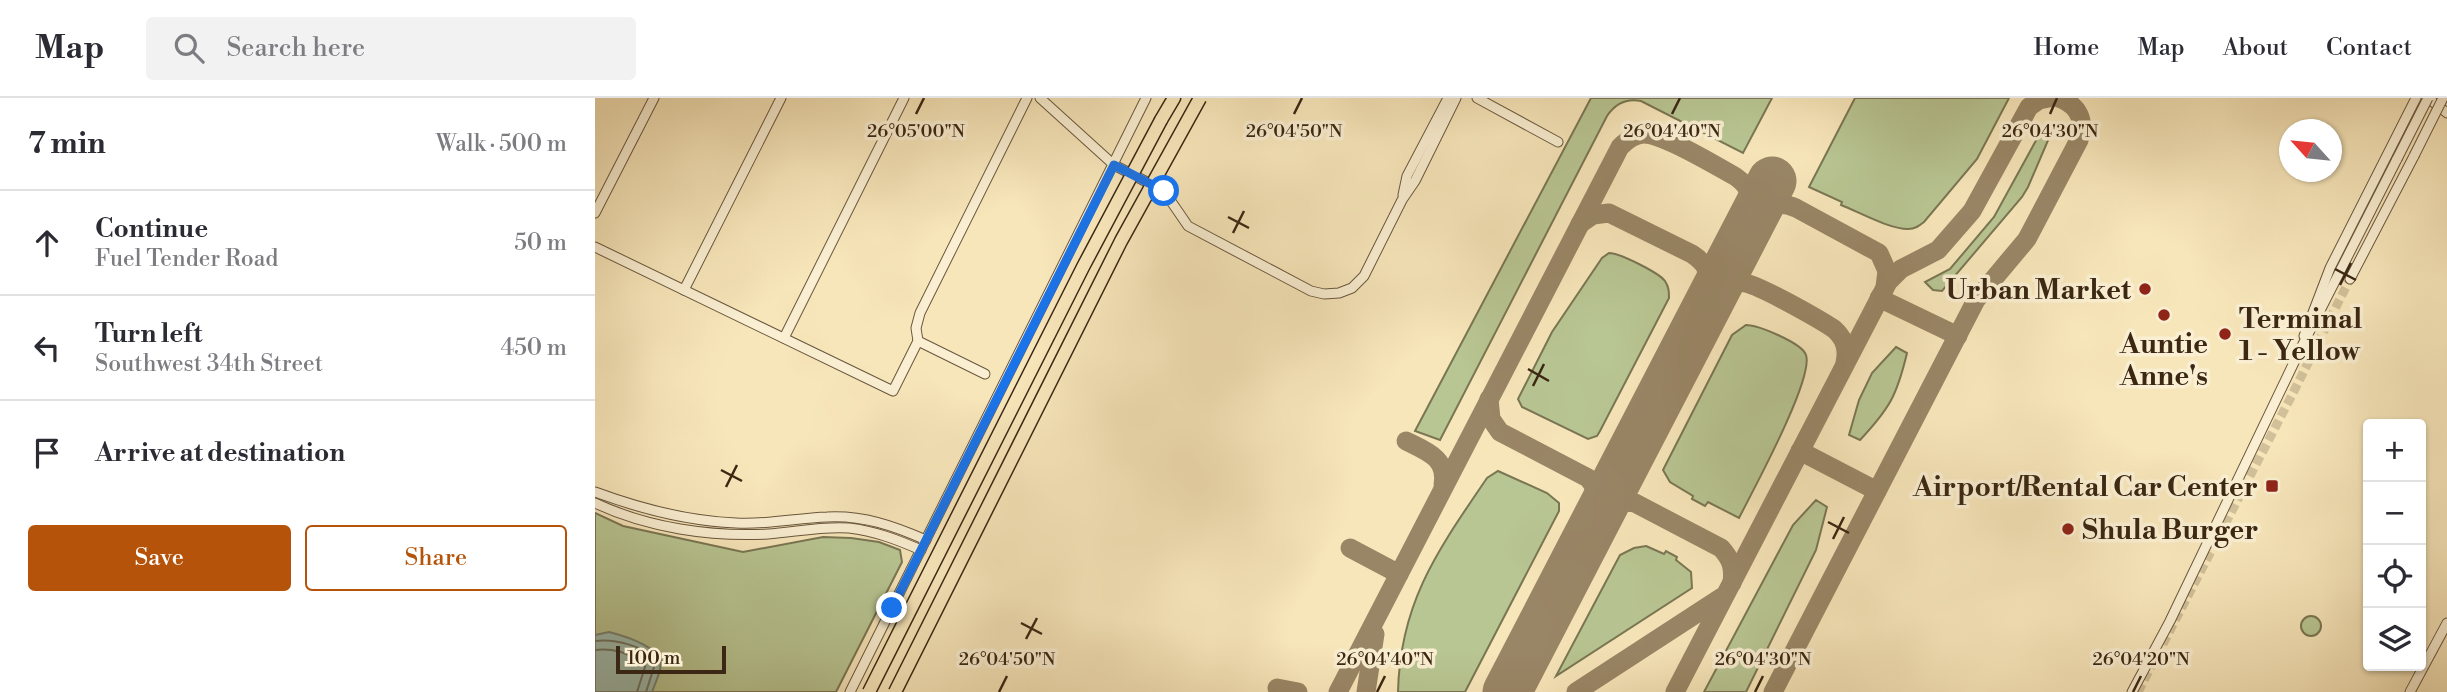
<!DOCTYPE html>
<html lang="en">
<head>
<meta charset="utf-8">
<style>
	:root { --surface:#fff; --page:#f2f2f3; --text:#2b2b33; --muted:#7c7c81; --line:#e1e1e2; --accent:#b45309 }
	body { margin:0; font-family:"Libre Bodoni",serif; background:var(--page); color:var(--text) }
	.controls { position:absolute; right:21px; bottom:21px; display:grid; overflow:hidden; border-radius:7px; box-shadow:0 2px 5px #0004 }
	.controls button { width:63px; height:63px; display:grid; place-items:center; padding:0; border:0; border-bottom:2px solid var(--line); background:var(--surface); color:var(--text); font:35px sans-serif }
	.compass { position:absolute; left:1684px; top:21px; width:63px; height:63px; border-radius:50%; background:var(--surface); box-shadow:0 2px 5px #0004; rotate:297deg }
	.scale { position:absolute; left:21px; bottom:18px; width:110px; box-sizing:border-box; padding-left:7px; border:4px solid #3b2713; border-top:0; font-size:19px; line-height:24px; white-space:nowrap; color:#3b2713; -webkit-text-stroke:5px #faefd2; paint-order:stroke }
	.stop { position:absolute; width:21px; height:21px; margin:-16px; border:5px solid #1a73e8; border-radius:50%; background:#fff }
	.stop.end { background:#1a73e8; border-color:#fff; box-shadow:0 2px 7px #0008 }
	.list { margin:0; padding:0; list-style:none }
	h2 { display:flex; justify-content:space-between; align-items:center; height:91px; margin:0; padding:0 28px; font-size:30px }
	h2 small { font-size:23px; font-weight:400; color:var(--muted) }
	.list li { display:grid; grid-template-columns:46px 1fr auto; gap:21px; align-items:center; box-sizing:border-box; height:105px; padding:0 28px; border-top:2px solid var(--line) }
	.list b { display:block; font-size:26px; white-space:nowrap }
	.list p { margin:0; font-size:23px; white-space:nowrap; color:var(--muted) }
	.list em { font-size:23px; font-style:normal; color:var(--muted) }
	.actions { display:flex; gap:14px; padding:21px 28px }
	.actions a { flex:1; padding:16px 0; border:2px solid var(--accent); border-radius:7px; text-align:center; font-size:24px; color:var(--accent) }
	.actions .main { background:var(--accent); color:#fff }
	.icon { flex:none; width:38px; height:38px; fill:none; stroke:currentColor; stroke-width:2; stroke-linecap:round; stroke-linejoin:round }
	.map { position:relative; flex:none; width:1852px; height:594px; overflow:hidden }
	header { display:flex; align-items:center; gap:42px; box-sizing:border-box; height:98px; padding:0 35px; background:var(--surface); border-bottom:2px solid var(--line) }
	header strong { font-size:33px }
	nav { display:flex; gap:38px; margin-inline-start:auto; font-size:24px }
	.search { width:490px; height:63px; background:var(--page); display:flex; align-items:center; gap:18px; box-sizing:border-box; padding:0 24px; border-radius:7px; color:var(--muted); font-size:26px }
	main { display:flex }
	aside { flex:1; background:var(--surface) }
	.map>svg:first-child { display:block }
	.green { fill:#b8c693; stroke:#7a7653; stroke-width:2 }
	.water { fill:#9dbfb3; stroke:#768273; stroke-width:2 }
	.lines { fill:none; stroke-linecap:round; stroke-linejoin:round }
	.shore { stroke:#6c7363; stroke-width:2 }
	.taxiway { stroke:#998666; stroke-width:19 }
	.runway { stroke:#998666; stroke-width:49 }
	.minor-tunnel { stroke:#d1c099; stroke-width:9; stroke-dasharray:9 4.5; stroke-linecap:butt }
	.minor-casing { stroke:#6a573d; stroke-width:11 }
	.highway-casing { stroke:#3b2713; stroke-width:15 }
	.minor { stroke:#faefd2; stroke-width:9 }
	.highway { stroke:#f7e6ba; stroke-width:12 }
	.minor-bridge-casing { stroke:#6a573d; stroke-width:11; stroke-linecap:butt }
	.highway-bridge-casing { stroke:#3b2713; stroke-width:15; stroke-linecap:butt }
	.minor-bridge { stroke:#faefd2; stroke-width:9 }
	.highway-bridge { stroke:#f7e6ba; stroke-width:12 }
	.route { stroke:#1a73e8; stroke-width:9 }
	.ticks { fill:none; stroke:#3b2713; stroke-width:2.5 }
	.poi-dot { fill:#8f2418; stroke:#faefd2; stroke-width:2.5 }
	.labels { text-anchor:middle; stroke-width:7; stroke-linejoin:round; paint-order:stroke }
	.poi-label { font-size:28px; font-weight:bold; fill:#3b2713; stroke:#faefd2; text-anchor:end }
	.ticks-label { font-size:18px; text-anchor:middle; fill:#3b2713; stroke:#faefd2; stroke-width:7; stroke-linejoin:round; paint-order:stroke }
</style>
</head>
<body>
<header>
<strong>Map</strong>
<div class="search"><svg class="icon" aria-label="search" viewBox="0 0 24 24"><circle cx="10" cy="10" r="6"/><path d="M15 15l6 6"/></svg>Search here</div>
<nav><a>Home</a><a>Map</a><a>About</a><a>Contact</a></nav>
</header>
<main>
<aside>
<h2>7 min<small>Walk · 500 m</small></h2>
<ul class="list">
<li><svg class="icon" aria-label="ahead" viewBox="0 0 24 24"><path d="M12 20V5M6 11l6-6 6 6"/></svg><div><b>Continue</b><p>Fuel Tender Road</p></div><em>50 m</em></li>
<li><svg class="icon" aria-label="left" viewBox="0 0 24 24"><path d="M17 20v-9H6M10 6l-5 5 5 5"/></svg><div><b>Turn left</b><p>Southwest 34th Street</p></div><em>450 m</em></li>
<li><svg class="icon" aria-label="arrive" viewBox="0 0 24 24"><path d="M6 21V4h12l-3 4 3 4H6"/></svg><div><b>Arrive at destination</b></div></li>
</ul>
<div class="actions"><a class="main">Save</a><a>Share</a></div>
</aside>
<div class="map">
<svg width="1852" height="594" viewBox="0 0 1852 594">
	<rect width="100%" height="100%" fill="#f7e6ba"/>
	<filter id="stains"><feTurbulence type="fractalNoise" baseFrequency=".00286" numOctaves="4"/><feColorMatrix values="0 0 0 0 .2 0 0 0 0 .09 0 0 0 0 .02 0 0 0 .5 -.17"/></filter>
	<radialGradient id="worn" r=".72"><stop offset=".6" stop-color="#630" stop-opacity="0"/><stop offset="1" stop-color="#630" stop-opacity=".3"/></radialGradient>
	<g class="green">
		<path d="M996 0H1177L1148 55 1046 3C1031 0 1020 6 1012 18L845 342 820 333Z"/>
		<path d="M1260 0H1414L1382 61 1329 124C1324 128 1320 131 1313 131 1294 131 1264 114 1246 107L1247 104 1214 89Z"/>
		<polygon points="1451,33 1454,34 1454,40 1433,89 1427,99 1347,193 1338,192 1330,184 1355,171 1399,119 1444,37"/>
		<path d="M1014 155C1025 155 1064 175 1070 183 1074 189 1074 194 1074 200L1005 333 1002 338 993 341 927 309 923 301 957 234 1007 160Z"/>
		<path d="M1151 227C1163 227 1207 245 1211 257 1219 281 1157 394 1144 420L1113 404 1110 408 1097 401 1098 398 1075 384 1068 372 1137 237Z"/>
		<path d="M1301 249 1312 255C1302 297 1295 310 1265 342L1254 337 1264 302 1277 275Z"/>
		<path d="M903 373 952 395 964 405V413L870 594H803C805 504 843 452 892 380Z"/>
		<polygon points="1221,402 1232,409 1221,452 1151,594 1109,594 1198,427"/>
		<polygon points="0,415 28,428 148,454 228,439 256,440 284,444 305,452 307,464 241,594 0,594"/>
		<polygon points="1051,448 1069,456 1071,453 1082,459 1081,462 1096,474 1097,490 961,578 1025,457 1039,450"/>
		<circle cx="1716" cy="528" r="10"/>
	</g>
	<path class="water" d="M14 534C33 539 51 545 66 559L65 573 57 594H0V537Z"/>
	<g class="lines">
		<g class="shore">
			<path d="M0 543C18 541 53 547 60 566L51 594"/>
			<path d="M0 552C21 550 30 555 49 564L50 569 42 594"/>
		</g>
		<g class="taxiway">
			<path d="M1156 122C1169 107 1183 102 1201 110L1284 155 1292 173 1290 189"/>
			<path d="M985 126 998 117 1014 115 1097 156C1114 167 1118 181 1116 200"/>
			<path d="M1116 200C1124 190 1136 182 1150 185 1166 188 1224 221 1239 231 1250 241 1253 251 1250 265"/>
			<polyline points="1284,200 1363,238"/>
			<path d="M894 301 896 321 905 334 993 380C1005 394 1004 407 999 424"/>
			<path d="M811 343C831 353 853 360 848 387"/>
			<polyline points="1205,353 1282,393"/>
			<path d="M998 428C1009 412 1019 401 1040 405L1126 450C1136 461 1139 469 1137 485"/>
			<polyline points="755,450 804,476"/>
			<polyline points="682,590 703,594"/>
			<path d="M743 594 1025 49C1032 42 1040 36 1049 36 1069 36 1121 68 1141 79 1157 90 1159 104 1156 122"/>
			<polyline points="771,594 780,536"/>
			<polyline points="981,594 1127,499"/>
			<polyline points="1080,594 1293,184 1306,171 1343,152 1377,113 1434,9 1444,2 1454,0"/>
			<path d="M1178 594 1381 202 1432 141 1484 42C1491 22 1483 7 1464 0"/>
		</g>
		<polyline class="runway" points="912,594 1177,83"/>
		<polyline class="minor-tunnel" points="1543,594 1697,297 1755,181"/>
		<g class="minor-casing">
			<g id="minor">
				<polyline points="445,0 519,67 569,93 593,128 716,193 729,196 744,195 757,190 769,178 807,102 820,83 861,0"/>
				<polyline points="882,0 963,44"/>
				<polyline points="1833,0 1852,15"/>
				<polyline points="808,97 812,78 853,0"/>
				<polyline points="0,115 59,0"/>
				<polyline points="0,149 298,293 323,243 321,230 325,215 432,0"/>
				<polyline points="1755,181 1819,58"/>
				<polyline points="89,192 186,0"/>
				<polyline points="1709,238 1735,170 1821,0"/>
				<polyline points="189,240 309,0"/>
				<polyline points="323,243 390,276"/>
				<path d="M0 394C46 411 92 423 141 425 172 427 202 420 232 419 268 417 299 428 331 442"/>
				<path d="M0 405C53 430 116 439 173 436 200 434 227 428 254 430 280 433 303 442 326 452"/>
				<polyline points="255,594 551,0"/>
				<polyline points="1537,594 1575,523 1703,256 1802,61"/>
				<polyline points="1815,594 1852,525"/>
			</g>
		</g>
		<g class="highway-casing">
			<polyline id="highway" points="566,22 579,0"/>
		</g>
		<use href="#minor" class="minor"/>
		<use href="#highway" class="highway"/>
		<g class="minor-bridge-casing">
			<g id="minor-bridge">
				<polyline points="1819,58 1848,0"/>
				<polyline points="1802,61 1833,0"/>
			</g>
		</g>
		<g class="highway-bridge-casing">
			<g id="highway-bridge">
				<polyline points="274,594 488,169 566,22"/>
				<polyline points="300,594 526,143 605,0"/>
			</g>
		</g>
		<use href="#minor-bridge" class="minor-bridge"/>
		<use href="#highway-bridge" class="highway-bridge"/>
	</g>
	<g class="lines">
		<polyline class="route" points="297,510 519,67 569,93"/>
	</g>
	<path class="ticks" d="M321 16 329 0M699 16 707 0M1077 16 1085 0M1455 16 1462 0M633 119 654 130M638 135 649 113M1740 171 1761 182M1745 187 1756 165M933 271 954 283M938 288 949 266M126 372 147 383M131 389 142 367M1233 424 1254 435M1238 441 1249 419M426 525 447 536M431 541 442 520M404 594 412 578M782 594 790 578M1160 594 1168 578M1538 594 1546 578"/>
	<g class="poi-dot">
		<circle cx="1550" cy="191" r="7"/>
		<circle cx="1569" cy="217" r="7"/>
		<circle cx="1630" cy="236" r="7"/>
		<rect x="1670" y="381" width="14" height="14" rx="3.5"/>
		<circle cx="1473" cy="431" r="7"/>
	</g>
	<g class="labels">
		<g class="poi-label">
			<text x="1536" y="201">Urban Market</text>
			<text x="1644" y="230" text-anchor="start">Terminal<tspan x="1644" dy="32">1 - Yellow</tspan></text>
			<text x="1569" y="255" text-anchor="middle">Auntie<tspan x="1569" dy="32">Anne's</tspan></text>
			<text x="1663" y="398">Airport/Rental Car Center</text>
			<text x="1487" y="441" text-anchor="start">Shula Burger</text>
		</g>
	</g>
	<g class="ticks-label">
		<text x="321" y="39">26°05'00"N</text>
		<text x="699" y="39">26°04'50"N</text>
		<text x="1077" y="39">26°04'40"N</text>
		<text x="1455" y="39">26°04'30"N</text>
		<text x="412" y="567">26°04'50"N</text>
		<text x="790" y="567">26°04'40"N</text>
		<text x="1168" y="567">26°04'30"N</text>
		<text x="1546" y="567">26°04'20"N</text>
	</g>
	<rect width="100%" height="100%" filter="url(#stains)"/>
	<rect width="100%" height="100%" fill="url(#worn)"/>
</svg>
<div class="controls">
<button>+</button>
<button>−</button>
<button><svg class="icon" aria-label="locate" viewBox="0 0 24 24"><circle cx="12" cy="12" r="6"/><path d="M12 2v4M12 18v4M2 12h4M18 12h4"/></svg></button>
<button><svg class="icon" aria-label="layers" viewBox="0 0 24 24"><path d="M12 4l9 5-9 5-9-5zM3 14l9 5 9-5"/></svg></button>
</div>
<svg class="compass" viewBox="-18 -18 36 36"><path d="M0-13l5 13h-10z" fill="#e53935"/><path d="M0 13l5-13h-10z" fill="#7c7c81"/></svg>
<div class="scale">100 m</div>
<div class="stop" style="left:569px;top:93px"></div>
<div class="stop end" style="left:297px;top:510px"></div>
</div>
</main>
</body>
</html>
